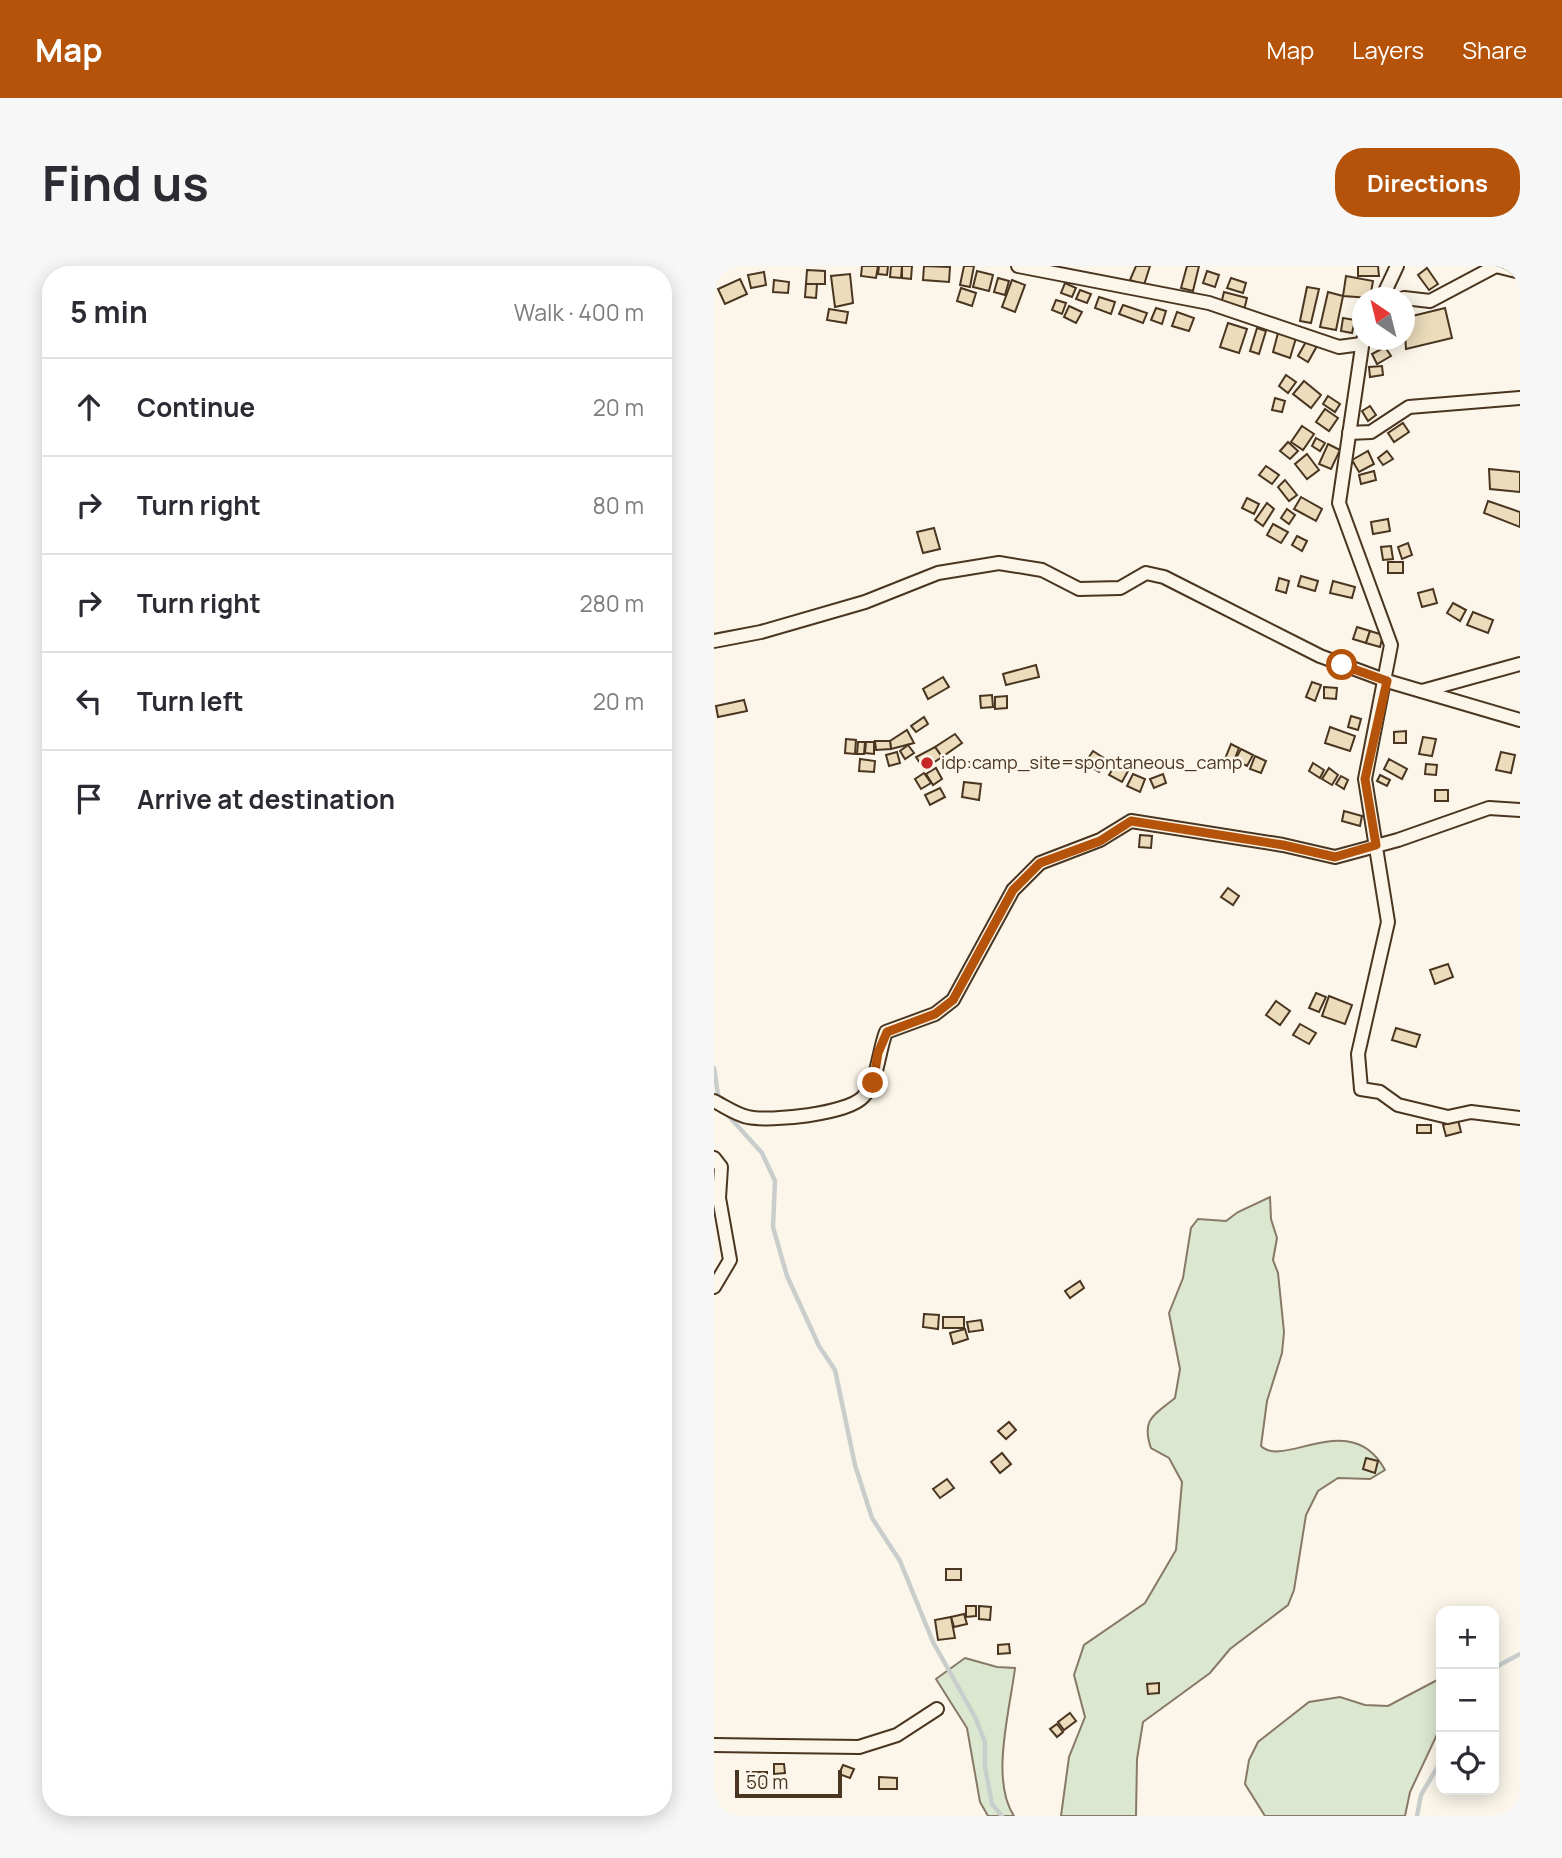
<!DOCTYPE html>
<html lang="en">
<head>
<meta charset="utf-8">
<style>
	:root { --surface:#fff; --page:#f7f7f7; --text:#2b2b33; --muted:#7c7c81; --line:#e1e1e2; --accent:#b45309 }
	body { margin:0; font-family:Manrope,sans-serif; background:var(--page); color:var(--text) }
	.controls { position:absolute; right:21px; bottom:21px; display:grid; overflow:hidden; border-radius:14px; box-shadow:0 4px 18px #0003 }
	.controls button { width:63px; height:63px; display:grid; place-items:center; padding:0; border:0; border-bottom:2px solid var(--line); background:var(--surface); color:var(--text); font:35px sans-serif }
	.compass { position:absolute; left:638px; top:21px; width:63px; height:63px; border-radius:50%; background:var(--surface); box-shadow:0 4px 18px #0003; rotate:325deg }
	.scale { position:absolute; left:21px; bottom:18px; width:107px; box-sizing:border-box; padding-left:7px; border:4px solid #4a3520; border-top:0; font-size:19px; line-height:24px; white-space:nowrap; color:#4a3520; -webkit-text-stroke:5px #fbf6e9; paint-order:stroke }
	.stop { position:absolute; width:21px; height:21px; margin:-16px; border:5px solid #b45309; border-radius:50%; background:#fff }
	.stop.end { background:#b45309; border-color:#fff; box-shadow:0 2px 7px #0008 }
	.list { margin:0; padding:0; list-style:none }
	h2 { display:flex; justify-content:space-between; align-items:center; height:91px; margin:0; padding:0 28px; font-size:30px }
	h2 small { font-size:23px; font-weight:400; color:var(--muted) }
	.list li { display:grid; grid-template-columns:46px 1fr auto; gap:21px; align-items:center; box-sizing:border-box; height:98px; padding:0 28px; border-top:2px solid var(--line) }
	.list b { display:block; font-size:26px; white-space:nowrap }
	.list em { font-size:23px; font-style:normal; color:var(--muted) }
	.icon { flex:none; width:38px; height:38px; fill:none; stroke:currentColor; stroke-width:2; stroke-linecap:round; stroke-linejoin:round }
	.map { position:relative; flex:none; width:806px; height:1550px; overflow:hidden; border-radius:28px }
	header { display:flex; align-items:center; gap:42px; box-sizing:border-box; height:98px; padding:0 35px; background:var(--accent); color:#fff }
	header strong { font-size:33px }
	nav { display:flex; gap:38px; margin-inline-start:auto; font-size:24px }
	.intro { display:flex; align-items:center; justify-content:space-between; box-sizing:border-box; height:168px; padding:0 42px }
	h1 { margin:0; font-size:49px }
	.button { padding:18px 32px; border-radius:28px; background:var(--accent); color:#fff; font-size:24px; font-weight:700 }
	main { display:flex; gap:42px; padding:0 42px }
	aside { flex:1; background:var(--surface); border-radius:28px; box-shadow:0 4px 18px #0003 }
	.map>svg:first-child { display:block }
	.green { fill:#dce7d0; stroke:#887966; stroke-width:2 }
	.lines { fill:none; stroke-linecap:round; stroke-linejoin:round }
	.stream { stroke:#c9cecd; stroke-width:4.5 }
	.building { fill:#ecdcbc; stroke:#4a3520; stroke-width:2 }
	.minor-casing { stroke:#4a3520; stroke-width:16 }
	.minor { stroke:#fbf6e9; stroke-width:12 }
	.route { stroke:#b45309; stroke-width:9 }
	.poi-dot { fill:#c62828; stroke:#fbf6e9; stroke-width:2.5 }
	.labels { text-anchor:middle; stroke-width:5; stroke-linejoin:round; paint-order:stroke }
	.poi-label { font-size:18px; fill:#4a3520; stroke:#fbf6e9; text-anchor:start }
</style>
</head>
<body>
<header>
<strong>Map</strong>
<nav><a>Map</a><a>Layers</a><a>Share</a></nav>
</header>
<div class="intro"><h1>Find us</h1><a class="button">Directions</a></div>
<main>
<aside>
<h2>5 min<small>Walk · 400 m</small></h2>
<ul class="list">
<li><svg class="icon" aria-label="ahead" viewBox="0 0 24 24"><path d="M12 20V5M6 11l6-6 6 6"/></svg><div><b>Continue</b></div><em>20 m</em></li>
<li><svg class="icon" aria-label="right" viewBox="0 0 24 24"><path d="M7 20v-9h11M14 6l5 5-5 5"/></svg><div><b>Turn right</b></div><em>80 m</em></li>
<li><svg class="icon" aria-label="right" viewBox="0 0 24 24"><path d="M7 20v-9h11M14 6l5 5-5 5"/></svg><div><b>Turn right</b></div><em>280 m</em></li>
<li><svg class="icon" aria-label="left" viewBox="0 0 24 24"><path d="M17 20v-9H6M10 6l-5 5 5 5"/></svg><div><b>Turn left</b></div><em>20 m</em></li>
<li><svg class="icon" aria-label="arrive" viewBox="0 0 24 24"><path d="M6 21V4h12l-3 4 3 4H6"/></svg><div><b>Arrive at destination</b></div></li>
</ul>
</aside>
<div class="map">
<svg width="806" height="1550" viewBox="0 0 806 1550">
	<rect width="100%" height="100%" fill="#fbf6e9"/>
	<g class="green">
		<path d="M556 931 557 953 563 972 559 994 564 1007 570 1066 568 1087 553 1135 547 1180C570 1203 637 1141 671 1204L656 1213 624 1212 604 1225 592 1249 580 1324 574 1339 516 1383 496 1407 429 1456 423 1493 422 1550H347L355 1491 371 1451 360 1409 370 1379 431 1337 462 1284 468 1216 455 1192 437 1182C427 1153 440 1149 461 1132L466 1103 455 1047 469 1012 477 962 484 953 512 955 524 946Z"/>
		<path d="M251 1392 283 1401 301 1402C296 1444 276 1514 300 1550H274L266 1536 253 1462 222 1413Z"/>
		<polygon points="727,1412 727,1460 696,1526 691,1550 551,1550 531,1518 535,1494 544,1476 595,1436 626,1431 651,1439 674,1440"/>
	</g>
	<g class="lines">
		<g class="stream">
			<polyline points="0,802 5,835"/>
			<polyline points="11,846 48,887 61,915 59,961 73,1010 105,1080 121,1104 141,1199 158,1252 186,1295 219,1376 261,1451 271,1476 271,1501 278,1538 288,1550"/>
			<polyline points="780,1402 806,1388"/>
			<polyline points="703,1550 707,1529 727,1495"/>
		</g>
	</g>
	<g class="building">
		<polygon points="148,0 164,0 162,12 147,10"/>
		<polygon points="165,0 174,0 173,9 164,8"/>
		<polygon points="177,0 188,0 187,12 176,11"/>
		<polygon points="188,0 198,0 197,13 188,12"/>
		<polygon points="210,0 236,1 235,16 209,14"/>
		<polygon points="250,0 260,0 256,21 246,19"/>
		<polygon points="422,0 436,0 430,19 416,14"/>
		<polygon points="473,0 485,0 479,25 467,22"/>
		<polygon points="644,0 664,0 665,10 644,10"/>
		<polygon points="713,2 724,18 715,24 704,9"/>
		<polygon points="93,4 111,5 111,18 92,18"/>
		<polygon points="263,5 279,9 275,25 259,21"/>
		<polygon points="493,5 505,9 501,21 489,17"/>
		<polygon points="50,6 52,19 37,22 34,9"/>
		<polygon points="136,8 139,37 121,41 117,10"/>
		<polygon points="632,10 659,15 656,32 629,30"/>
		<polygon points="284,12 295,15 291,29 280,26"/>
		<polygon points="517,12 532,17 529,27 513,22"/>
		<polygon points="26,13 33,28 11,38 4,23"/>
		<polygon points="60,14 75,16 74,27 59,26"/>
		<polygon points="298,14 311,19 301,46 288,41"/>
		<polygon points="351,17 362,22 358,31 347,27"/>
		<polygon points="92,18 103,18 102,32 91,31"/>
		<polygon points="593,21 605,23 597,57 586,55"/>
		<polygon points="247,22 262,27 258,40 243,35"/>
		<polygon points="366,24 377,28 373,37 362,33"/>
		<polygon points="510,26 533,32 530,44 507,38"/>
		<polygon points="614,26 629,30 622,64 606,61"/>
		<polygon points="385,31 401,36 397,48 381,42"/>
		<polygon points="342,34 352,37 348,48 338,44"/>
		<polygon points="409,39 433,47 429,57 405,48"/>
		<polygon points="355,40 368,46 362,57 350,51"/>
		<polygon points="644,40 648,41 648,58 641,57"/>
		<polygon points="442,42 452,45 448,58 437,54"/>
		<polygon points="731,42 738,72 692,83 690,52"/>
		<polygon points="115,43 134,46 132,57 113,54"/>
		<polygon points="463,46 480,52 475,65 458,60"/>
		<polygon points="629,52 641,54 638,67 627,65"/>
		<polygon points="514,57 533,63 525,87 506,81"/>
		<polygon points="543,62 552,65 545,88 536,85"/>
		<polygon points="564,67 582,72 576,92 559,86"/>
		<polygon points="593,74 603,80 594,96 584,90"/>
		<polygon points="671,81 677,90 663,98 658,88"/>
		<polygon points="668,100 669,109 656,111 655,101"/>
		<polygon points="572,109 582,116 574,127 565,120"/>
		<polygon points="590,115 607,129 597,142 579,128"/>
		<polygon points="614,130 626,138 621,146 609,138"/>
		<polygon points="561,132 571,135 568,146 558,144"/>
		<polygon points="656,140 662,149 654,155 648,145"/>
		<polygon points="611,143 624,152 615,165 602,156"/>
		<polygon points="689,157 695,166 680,176 674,167"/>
		<polygon points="588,160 600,168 589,184 577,176"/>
		<polygon points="602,172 611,177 606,185 598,180"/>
		<polygon points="574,176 584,185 576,193 566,185"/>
		<polygon points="614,178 626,184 617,203 605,198"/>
		<polygon points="654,185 660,198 645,206 638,194"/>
		<polygon points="673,185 679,193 669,199 664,192"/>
		<polygon points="593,188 605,204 593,213 581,198"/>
		<polygon points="552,200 565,209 558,218 545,209"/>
		<polygon points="775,203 806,206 806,226 776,223"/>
		<polygon points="660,205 662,214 647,218 645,209"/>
		<polygon points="571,214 583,229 575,235 564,221"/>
		<polygon points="587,231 608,243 602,255 580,243"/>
		<polygon points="533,232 545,238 540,248 528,242"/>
		<polygon points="774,235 806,246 806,261 770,247"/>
		<polygon points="553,237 560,243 549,260 541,254"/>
		<polygon points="573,243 581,249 575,258 567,252"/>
		<polygon points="674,253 676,265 659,268 657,256"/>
		<polygon points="559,258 574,266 567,277 553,269"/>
		<polygon points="220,262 226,283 209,287 203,266"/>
		<polygon points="583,270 593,275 588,285 578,279"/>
		<polygon points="694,277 698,289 688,293 684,281"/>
		<polygon points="677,280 679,293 669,294 667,281"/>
		<rect x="674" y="296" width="15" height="11"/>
		<polygon points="587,310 604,315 601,325 584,320"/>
		<polygon points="565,312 575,315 572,327 562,324"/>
		<polygon points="619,315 641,321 638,332 616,327"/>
		<polygon points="719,323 723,337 708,341 704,327"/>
		<polygon points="739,337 752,344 746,355 733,347"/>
		<polygon points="759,346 779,354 774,367 753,359"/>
		<polygon points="643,361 656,365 652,377 639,373"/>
		<polygon points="656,365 669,369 666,381 652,377"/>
		<polygon points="322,399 325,411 292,419 289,408"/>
		<polygon points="229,411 235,421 214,433 209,423"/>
		<polygon points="598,416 607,419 601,435 592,431"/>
		<polygon points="610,421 623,422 622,433 610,432"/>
		<polygon points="278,429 279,441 267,442 266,430"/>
		<polygon points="293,430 293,442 281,443 281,431"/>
		<polygon points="30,434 33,445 4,451 2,440"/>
		<polygon points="637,450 647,453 644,464 634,461"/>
		<polygon points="210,451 214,458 202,466 197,460"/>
		<polygon points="616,461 641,470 636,485 611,477"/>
		<polygon points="193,464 200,477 177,483 176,475"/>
		<polygon points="692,465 692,477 680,477 680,466"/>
		<polygon points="241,468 248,477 228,491 221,481"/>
		<polygon points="709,471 722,473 718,490 705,488"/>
		<polygon points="132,473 142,474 141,488 131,487"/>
		<polygon points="161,475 176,475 177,483 162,484"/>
		<polygon points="144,476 151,476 150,488 143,488"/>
		<polygon points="152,476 160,476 160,488 151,487"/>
		<polygon points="517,478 525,482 519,497 511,493"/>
		<polygon points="194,479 200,487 191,493 186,485"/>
		<polygon points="221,481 228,491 210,503 202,491"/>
		<polygon points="527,483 539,489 533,500 521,494"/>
		<polygon points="379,485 393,494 385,506 371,497"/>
		<polygon points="183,486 186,497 175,500 172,489"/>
		<polygon points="787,486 801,489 797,507 782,504"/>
		<polygon points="541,490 552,495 547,507 536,503"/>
		<polygon points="146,493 161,495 160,506 145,505"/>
		<polygon points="675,493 693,503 688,513 670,503"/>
		<polygon points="599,497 610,504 606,512 595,505"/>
		<polygon points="402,498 414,505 408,516 395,509"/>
		<polygon points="712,498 723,499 722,509 711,508"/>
		<polygon points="222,502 228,513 219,519 212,508"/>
		<polygon points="615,502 624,509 618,519 608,513"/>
		<polygon points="210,507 217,517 207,523 201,513"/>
		<polygon points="419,508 431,513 426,526 413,520"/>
		<polygon points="449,508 452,517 440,522 436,513"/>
		<polygon points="666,509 676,514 673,520 663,515"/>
		<polygon points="627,510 634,514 630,523 622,518"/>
		<polygon points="250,516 267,518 265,534 248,531"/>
		<polygon points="226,522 231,531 216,539 211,529"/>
		<rect x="721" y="524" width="13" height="11"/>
		<polygon points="630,545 648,550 646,560 628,555"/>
		<polygon points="426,569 438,570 437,582 425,581"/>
		<polygon points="514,622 525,630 519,639 507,631"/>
		<polygon points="734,698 739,711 721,718 716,704"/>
		<polygon points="602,727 612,731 605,746 595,742"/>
		<polygon points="615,730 638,739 631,758 608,750"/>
		<polygon points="562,735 576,745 566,759 552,749"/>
		<polygon points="586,758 602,767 595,778 579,769"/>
		<polygon points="682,762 706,769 702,781 678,774"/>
		<polygon points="744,854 747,866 732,870 729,859"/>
		<rect x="703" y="859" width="14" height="8"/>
		<polygon points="366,1015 370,1022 356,1032 351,1025"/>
		<polygon points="210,1048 225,1049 224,1063 209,1061"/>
		<rect x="229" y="1051" width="21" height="11"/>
		<polygon points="267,1054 269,1064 255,1066 253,1056"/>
		<polygon points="251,1063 254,1073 239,1078 236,1067"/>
		<polygon points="295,1156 302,1164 292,1173 284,1165"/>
		<polygon points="288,1187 297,1198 286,1207 277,1196"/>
		<polygon points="652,1192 664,1195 661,1207 649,1203"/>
		<polygon points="233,1213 240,1222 226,1232 219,1223"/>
		<rect x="232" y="1303" width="15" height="11"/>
		<polygon points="252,1340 262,1340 262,1350 252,1351"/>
		<polygon points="265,1340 277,1341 276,1354 265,1353"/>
		<polygon points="250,1348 253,1358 240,1361 237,1351"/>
		<polygon points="237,1351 241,1372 224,1374 221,1354"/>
		<polygon points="295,1378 296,1387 284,1388 284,1379"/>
		<polygon points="445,1417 445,1427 434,1428 433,1418"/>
		<polygon points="356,1447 362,1455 350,1464 344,1456"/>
		<polygon points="343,1458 349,1466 343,1471 336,1463"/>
		<polygon points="60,1498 70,1498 71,1507 60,1508"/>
		<polygon points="129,1499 140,1503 136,1512 125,1508"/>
		<rect x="33" y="1506" width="20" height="12"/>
		<polygon points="165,1511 183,1512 183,1523 165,1523"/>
	</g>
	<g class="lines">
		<g class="minor-casing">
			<g id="minor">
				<polyline points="304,0 495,37 625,81 647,78"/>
				<polyline points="782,0 806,6"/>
				<polyline points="668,32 683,0"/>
				<polyline points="690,32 716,35 782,0"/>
				<polyline points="649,74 625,237 677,379 651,513 674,656 644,788 647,823 666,826 684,839 734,851 757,846 806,852"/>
				<polyline points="635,167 657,166 695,141 806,132"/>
				<polyline points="0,375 47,366 151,336 224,307 285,297 328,304 365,323 406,322 432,307 450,311 606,390 673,415 806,454"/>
				<polyline points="708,425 806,398"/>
				<path d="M0 835C10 840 23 849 34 851 57 856 133 848 149 831 164 815 164 787 172 766L221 748 239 734 299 624 326 597 386 574 417 555 569 579 621 591 684 574 775 542 806 544"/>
				<polyline points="0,892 7,901 5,932 16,994 0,1021"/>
				<polyline points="0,1479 145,1481 183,1469 223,1443"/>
			</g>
		</g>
		<use href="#minor" class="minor"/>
	</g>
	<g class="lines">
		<polyline class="route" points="159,817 164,787 173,766 221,748 239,734 299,624 326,597 386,575 417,555 569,579 621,591 662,579 651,513 673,415 628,399"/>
	</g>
	<circle class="poi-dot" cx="213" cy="497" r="7"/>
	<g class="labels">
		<g class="poi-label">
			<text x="227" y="503">idp:camp_site=spontaneous_camp</text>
		</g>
	</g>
</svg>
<div class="controls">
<button>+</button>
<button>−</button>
<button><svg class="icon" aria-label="locate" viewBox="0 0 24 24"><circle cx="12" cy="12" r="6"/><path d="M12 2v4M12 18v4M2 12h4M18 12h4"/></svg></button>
</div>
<svg class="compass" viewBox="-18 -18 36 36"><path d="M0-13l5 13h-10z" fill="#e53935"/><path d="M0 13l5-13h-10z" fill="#7c7c81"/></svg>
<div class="scale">50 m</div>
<div class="stop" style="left:628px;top:399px"></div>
<div class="stop end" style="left:159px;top:817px"></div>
</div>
</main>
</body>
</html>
